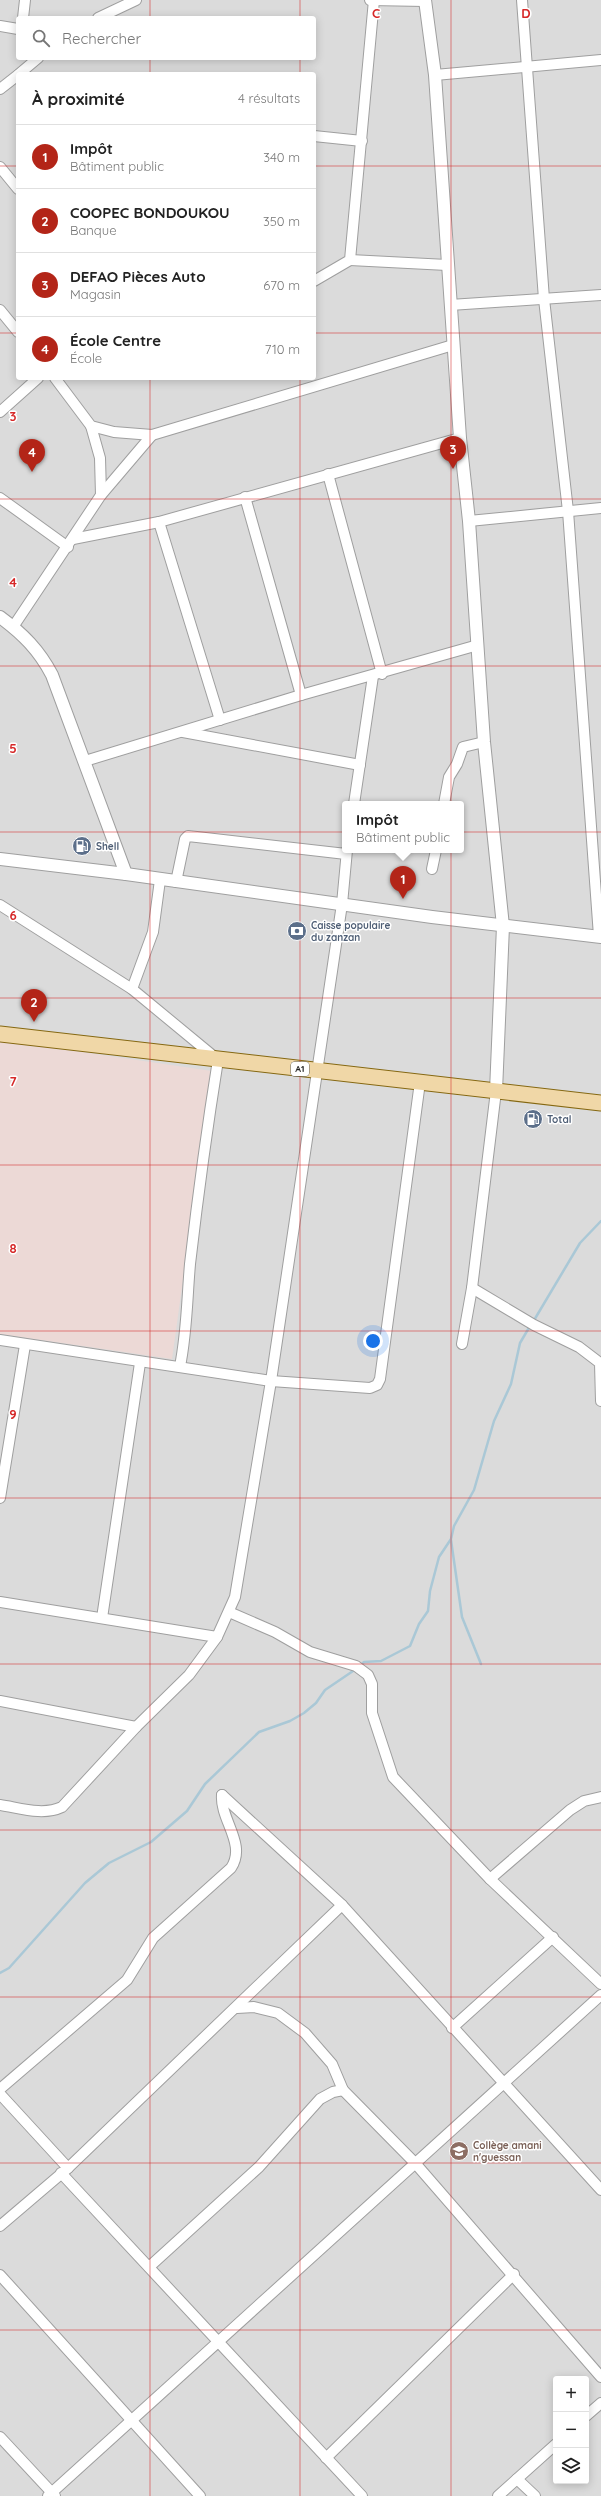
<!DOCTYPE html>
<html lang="fr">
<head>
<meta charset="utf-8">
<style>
	:root { --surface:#fff; --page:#f2f2f2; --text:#222; --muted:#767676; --line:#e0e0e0; --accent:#b32518 }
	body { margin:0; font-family:Quicksand,sans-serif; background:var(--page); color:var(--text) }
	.controls { position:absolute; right:12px; bottom:12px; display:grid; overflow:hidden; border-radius:4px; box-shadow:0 2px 10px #0003 }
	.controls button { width:36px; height:36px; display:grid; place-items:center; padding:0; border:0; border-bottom:1px solid var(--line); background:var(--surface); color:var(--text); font:20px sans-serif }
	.you { position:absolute; left:373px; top:1341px; width:14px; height:14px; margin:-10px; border:3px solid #fff; border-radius:50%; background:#1a73e8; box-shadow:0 0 0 6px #1a73e833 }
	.badge { display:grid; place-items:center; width:26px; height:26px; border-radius:50%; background:var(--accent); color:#fff; font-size:13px; font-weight:700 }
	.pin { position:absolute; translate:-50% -33px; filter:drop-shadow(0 1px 2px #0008) }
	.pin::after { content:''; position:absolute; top:21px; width:14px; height:12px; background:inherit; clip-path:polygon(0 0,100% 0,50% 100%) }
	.popup { position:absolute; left:342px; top:801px; width:122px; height:52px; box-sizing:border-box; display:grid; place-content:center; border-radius:4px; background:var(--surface); filter:drop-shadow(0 1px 3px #0005); font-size:13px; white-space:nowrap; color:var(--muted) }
	.popup b { font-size:15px; color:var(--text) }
	.popup::after { content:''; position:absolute; left:50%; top:100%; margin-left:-8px; border:8px solid transparent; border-top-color:var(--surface) }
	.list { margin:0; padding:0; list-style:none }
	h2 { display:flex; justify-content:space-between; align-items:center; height:52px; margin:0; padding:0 16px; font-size:17px }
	h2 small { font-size:13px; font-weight:400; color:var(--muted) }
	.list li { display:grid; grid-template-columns:26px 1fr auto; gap:12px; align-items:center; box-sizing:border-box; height:64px; padding:0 16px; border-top:1px solid var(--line) }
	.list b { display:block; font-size:15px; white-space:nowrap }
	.list p { margin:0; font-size:13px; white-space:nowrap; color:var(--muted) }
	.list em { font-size:13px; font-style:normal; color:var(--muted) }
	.icon { flex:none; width:22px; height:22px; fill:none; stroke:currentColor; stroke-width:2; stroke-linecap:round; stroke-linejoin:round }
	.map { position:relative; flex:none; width:601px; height:2496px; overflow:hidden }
	.search { position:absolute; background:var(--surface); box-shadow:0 2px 10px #0003; left:16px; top:16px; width:300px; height:44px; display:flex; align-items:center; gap:10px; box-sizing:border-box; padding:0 14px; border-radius:4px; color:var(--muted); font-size:15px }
	.panel { position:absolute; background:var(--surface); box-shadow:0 2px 10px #0003; left:16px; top:72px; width:300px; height:308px; border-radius:4px }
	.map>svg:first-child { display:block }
	.residential { fill:#dbdbdb; fill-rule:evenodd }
	.commercial { fill:#ecd9d6 }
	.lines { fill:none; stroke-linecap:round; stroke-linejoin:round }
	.stream { stroke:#aac8d6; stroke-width:2.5 }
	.minor-casing { stroke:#9f9f9f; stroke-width:12 }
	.tertiary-casing { stroke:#9f9f9f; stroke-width:14 }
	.primary-casing { stroke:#856812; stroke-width:17 }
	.minor { stroke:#fff; stroke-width:10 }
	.tertiary { stroke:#fff; stroke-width:12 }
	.primary { stroke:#f0d7a7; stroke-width:15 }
	.grid { fill:none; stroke:#d62828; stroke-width:1; stroke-opacity:0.55 }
	.labels { text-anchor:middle; stroke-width:3; stroke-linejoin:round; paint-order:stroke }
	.shield { fill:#fff; stroke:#626262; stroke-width:1 }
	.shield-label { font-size:9px; font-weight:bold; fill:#1e1e1e }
	.service-label { font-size:10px; font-weight:bold; fill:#4e5e75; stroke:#fff; text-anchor:start }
	.education-label { font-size:10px; font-weight:bold; fill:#785e54; stroke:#fff; text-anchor:start }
	.grid-label { font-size:13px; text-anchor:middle; font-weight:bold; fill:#d62828; stroke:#fff; stroke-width:3; stroke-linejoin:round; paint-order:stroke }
</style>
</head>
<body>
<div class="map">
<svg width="601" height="2496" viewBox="0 0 601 2496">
	<rect width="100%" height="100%" fill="#edebe5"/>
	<path class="residential" d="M0 0H601V2496H0ZM18 18H314V58H18ZM18 74H314V378H18ZM345 804H461V850H345ZM556 2379H586V2481H556Z"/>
	<polygon class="commercial" points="0,1040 212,1071 172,1359 0,1334"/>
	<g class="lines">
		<g class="stream">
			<polyline points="533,1322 580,1243 601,1221"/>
			<polyline points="451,1540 462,1617 481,1664"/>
			<polyline points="360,1666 364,1662 381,1661 410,1646 419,1624 428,1611 430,1591 439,1557 451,1539 454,1526 474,1490 494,1421 511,1384 520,1343 530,1326"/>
			<polyline points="0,1973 9,1968 85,1883 109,1863 151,1842 187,1811 205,1784 259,1732 290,1721 304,1713 316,1703 325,1690 356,1669"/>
		</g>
		<g class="minor-casing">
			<g id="minor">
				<polyline points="370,0 425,1"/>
				<polyline points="522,0 544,299 568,511 599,936"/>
				<polyline points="23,18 25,0"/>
				<polyline points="98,18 136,0"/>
				<polyline points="0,26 18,29"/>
				<polyline points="19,74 38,58"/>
				<polyline points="435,75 601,60"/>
				<polyline points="0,89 18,75"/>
				<polyline points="314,136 362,141"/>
				<polyline points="0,167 18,189"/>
				<polyline points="350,260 447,265"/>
				<polyline points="314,281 350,260 374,0"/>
				<polyline points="450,305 601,295"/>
				<polyline points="0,310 18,332"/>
				<polyline points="55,378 91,426 114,432 152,435 453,345"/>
				<polyline points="0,412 38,378"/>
				<polyline points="91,426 100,458 101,495"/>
				<polyline points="328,474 382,674"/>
				<polyline points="245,497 301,695"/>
				<polyline points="0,498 68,547"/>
				<polyline points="469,521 601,508"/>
				<polyline points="159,522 220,720"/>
				<polyline points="73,539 159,522 460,438"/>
				<polyline points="13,627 101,495 152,435"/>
				<polyline points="183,732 360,765"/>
				<polyline points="85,761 301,695 478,645"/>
				<polyline points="354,804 373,676"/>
				<polyline points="444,804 449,777 457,764 463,747 484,742"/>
				<polyline points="432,869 436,850"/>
				<polyline points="176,882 185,839 188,836 346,854"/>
				<path d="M0 905 132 989 218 1060C207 1128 198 1195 190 1264 187 1298 187 1332 180 1366"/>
				<polyline points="132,989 153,932 160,880"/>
				<polyline points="472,1288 534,1325 579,1347 600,1363 601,1401"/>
				<polyline points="0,1340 271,1381 370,1388 377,1385 380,1379 420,1082"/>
				<polyline points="462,1344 472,1288 496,1091"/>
				<polyline points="0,1498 25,1345"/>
				<polyline points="0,1602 217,1637"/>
				<polyline points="229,1612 275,1632 310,1652 356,1666 368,1675 372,1684 372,1713 393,1777 490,1879 601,1984"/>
				<polyline points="102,1618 140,1363"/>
				<polyline points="0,1701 136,1727 189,1675 217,1637 235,1597 271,1381 342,904 347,850"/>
				<polyline points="222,1795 342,1905"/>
				<path d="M0 1805C20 1808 43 1816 62 1807L136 1727"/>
				<polyline points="490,1879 570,1810 584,1801 601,1797"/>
				<polyline points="237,2008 254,2007 278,2013 305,2033 332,2064 343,2090 415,2163 601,2377"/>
				<polyline points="452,2028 553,1937"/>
				<path d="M0 2089 127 1980 153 1938 231 1868C247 1844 220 1820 222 1795"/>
				<polyline points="0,2094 68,2168"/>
				<polyline points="61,2173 362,2496"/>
				<polyline points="0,2226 68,2168 342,1905 601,2190"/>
				<polyline points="149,2267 259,2167 320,2099 333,2092 343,2090"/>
				<polyline points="0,2275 200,2496"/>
				<polyline points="586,2416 601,2403"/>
				<polyline points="0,2437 55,2496"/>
				<polyline points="326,2458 514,2274"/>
				<polyline points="517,2479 535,2496"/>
				<polyline points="48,2496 601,1995"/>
				<polyline points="498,2496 556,2444"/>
			</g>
		</g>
		<g class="tertiary-casing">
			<g id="tertiary">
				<polyline points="425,0 435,75 460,438 469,521 484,742 503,926 496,1091"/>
				<path d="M0 617C23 634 39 650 52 675L126 874"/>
				<polyline points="0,859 126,874 432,917 601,937"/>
			</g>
		</g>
		<g class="primary-casing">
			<polyline id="primary" points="0,1034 601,1103"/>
		</g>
		<use href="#minor" class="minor"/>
		<use href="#tertiary" class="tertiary"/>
		<use href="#primary" class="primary"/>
	</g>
	<path class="grid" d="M150 0V18M300 0V18M451 0V2496M150 58V74M300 58V74M0 166H18M314 166H601M0 333H18M314 333H601M150 378V2496M300 378V2496M0 499H601M0 666H601M0 832H601M0 998H601M0 1165H601M0 1331H601M0 1498H601M0 1664H601M0 1830H601M0 1997H601M0 2163H601M0 2330H601"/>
	<defs>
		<g id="fuel-disc" transform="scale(1)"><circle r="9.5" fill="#5c6f8a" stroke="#fff"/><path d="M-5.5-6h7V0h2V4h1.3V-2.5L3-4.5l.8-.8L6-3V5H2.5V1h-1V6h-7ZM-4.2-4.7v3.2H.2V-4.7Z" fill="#fff"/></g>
		<g id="bank-disc" transform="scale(1)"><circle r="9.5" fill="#5c6f8a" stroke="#fff"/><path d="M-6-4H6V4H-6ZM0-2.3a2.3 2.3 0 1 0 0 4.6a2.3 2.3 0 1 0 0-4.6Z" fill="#fff"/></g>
		<g id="school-disc" transform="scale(1)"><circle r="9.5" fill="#8d6e63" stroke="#fff"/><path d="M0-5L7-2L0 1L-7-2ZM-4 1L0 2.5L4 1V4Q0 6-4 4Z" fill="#fff"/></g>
	</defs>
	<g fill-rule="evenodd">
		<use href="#fuel-disc" x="82" y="846"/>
		<use href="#bank-disc" x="297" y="931"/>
		<use href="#fuel-disc" x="533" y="1119"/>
		<use href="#school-disc" x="459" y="2151"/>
	</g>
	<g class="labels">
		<rect class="shield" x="291" y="1062" width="18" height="14" rx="3"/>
		<g class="shield-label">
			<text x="300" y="1072">A1</text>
		</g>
		<g class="service-label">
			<text x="96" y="850">Shell</text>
			<text x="311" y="929">Caisse populaire<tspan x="311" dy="12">du zanzan</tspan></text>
			<text x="547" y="1123">Total</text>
		</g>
		<g class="education-label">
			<text x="473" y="2149">Collège amani<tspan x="473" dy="12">n'guessan</tspan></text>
		</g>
	</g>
	<g class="grid-label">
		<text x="376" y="18">C</text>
		<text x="526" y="18">D</text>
		<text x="13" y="421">3</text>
		<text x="13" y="587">4</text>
		<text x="13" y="753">5</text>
		<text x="13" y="920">6</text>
		<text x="13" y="1086">7</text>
		<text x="13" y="1253">8</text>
		<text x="13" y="1419">9</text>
	</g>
</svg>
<div class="controls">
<button>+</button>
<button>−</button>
<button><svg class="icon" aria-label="layers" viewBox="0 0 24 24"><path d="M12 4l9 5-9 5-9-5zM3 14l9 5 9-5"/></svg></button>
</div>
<div class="you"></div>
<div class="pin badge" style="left:403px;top:899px">1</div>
<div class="popup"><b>Impôt</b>Bâtiment public</div>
<div class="pin badge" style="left:34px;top:1022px">2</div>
<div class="pin badge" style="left:453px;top:469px">3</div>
<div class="pin badge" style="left:32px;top:472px">4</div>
<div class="search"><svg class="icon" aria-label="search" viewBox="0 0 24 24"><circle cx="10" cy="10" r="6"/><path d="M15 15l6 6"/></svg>Rechercher</div>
<section class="panel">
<h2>À proximité<small>4 résultats</small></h2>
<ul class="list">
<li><span class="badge">1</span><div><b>Impôt</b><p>Bâtiment public</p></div><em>340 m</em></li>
<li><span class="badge">2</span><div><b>COOPEC BONDOUKOU</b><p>Banque</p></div><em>350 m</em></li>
<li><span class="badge">3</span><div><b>DEFAO Pièces Auto</b><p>Magasin</p></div><em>670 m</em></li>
<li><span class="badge">4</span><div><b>École Centre</b><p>École</p></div><em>710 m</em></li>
</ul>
</section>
</div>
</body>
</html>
